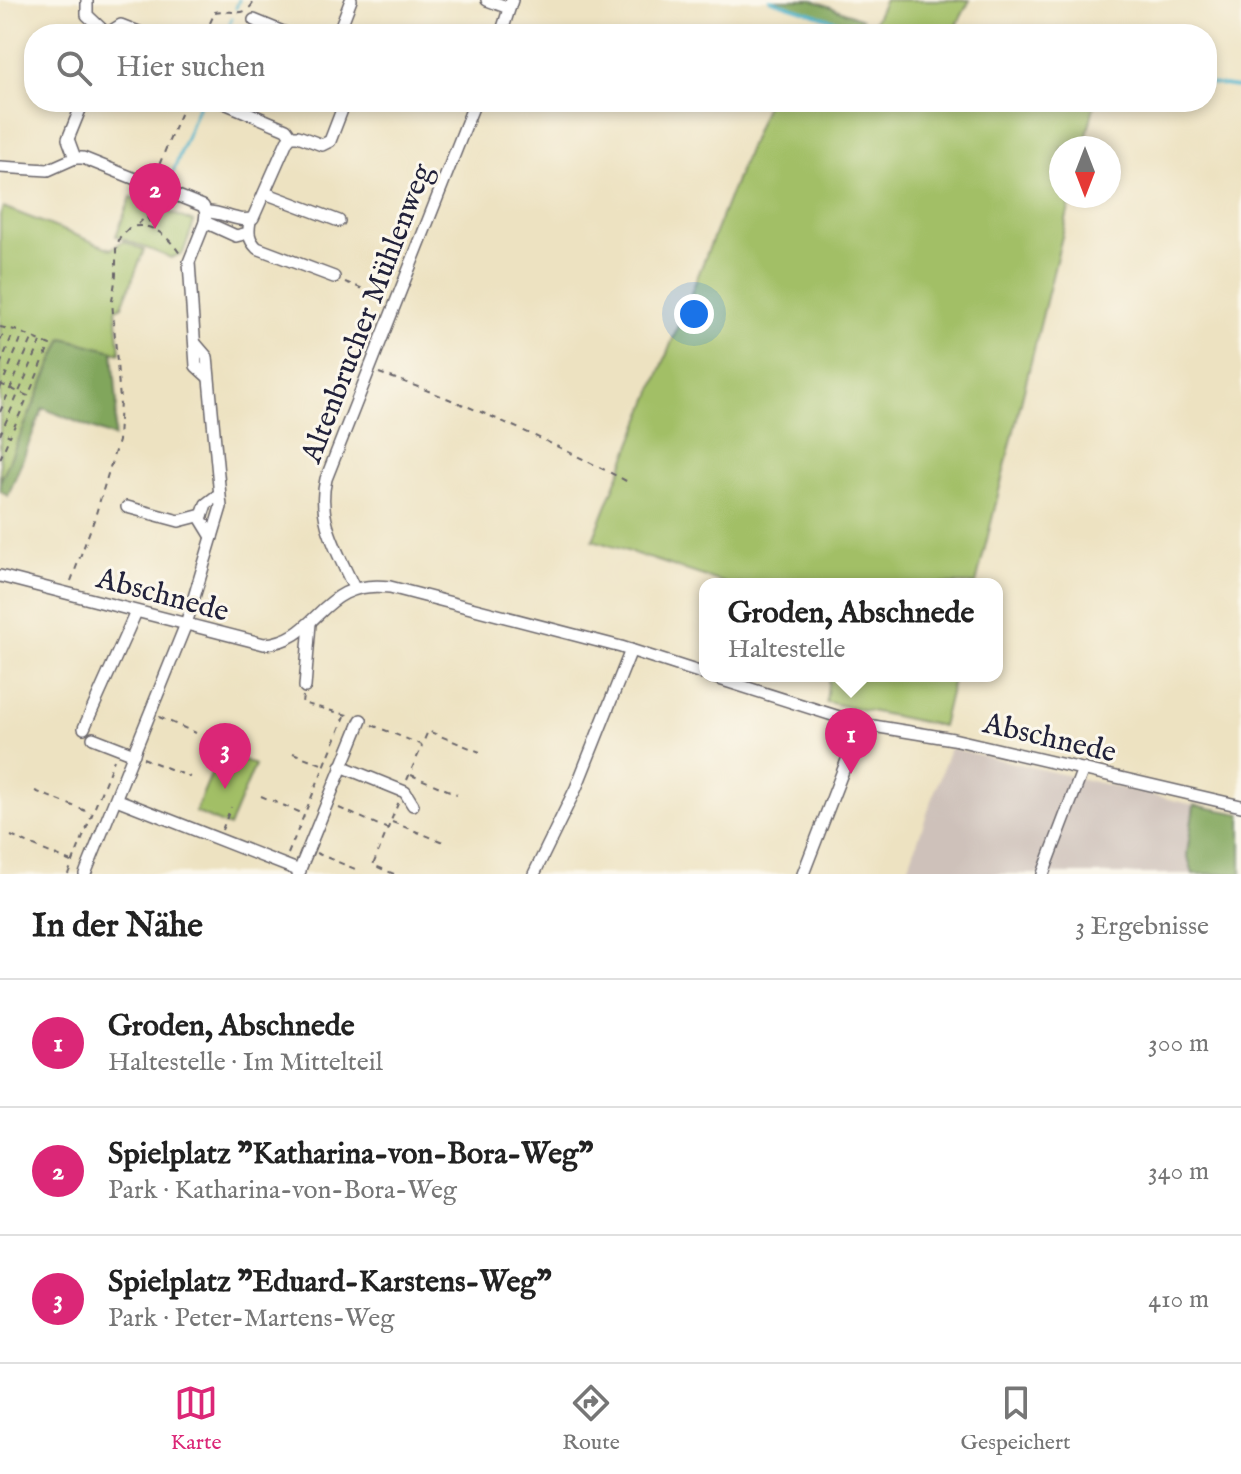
<!DOCTYPE html>
<html lang="de">
<head>
<meta charset="utf-8">
<style>
	:root { --surface:#fff; --page:#f2f2f2; --text:#222; --muted:#767676; --line:#e0e0e0; --accent:#db2777 }
	body { margin:0; font-family:"IM FELL English",serif; background:var(--page); color:var(--text) }
	.compass { position:absolute; left:1049px; top:136px; width:72px; height:72px; border-radius:50%; background:var(--surface); box-shadow:0 4px 12px #0003; rotate:180deg }
	.you { position:absolute; left:694px; top:314px; width:28px; height:28px; margin:-20px; border:6px solid #fff; border-radius:50%; background:#1a73e8; box-shadow:0 0 0 12px #1a73e833 }
	.badge { display:grid; place-items:center; width:52px; height:52px; border-radius:50%; background:var(--accent); color:#fff; font-size:26px; font-weight:700 }
	.pin { position:absolute; translate:-50% -66px; filter:drop-shadow(0 2px 4px #0008) }
	.pin::after { content:''; position:absolute; top:42px; width:28px; height:24px; background:inherit; clip-path:polygon(0 0,100% 0,50% 100%) }
	.popup { position:absolute; left:699px; top:578px; width:304px; height:104px; box-sizing:border-box; display:grid; place-content:center; border-radius:16px; background:var(--surface); filter:drop-shadow(0 2px 6px #0005); font-size:26px; white-space:nowrap; color:var(--muted) }
	.popup b { font-size:30px; color:var(--text) }
	.popup::after { content:''; position:absolute; left:50%; top:100%; margin-left:-16px; border:16px solid transparent; border-top-color:var(--surface) }
	.list { margin:0; padding:0; list-style:none }
	h2 { display:flex; justify-content:space-between; align-items:center; height:104px; margin:0; padding:0 32px; font-size:34px }
	h2 small { font-size:26px; font-weight:400; color:var(--muted) }
	.list li { display:grid; grid-template-columns:52px 1fr auto; gap:24px; align-items:center; box-sizing:border-box; height:128px; padding:0 32px; border-top:2px solid var(--line) }
	.list b { display:block; font-size:30px; white-space:nowrap }
	.list p { margin:0; font-size:26px; white-space:nowrap; color:var(--muted) }
	.list em { font-size:26px; font-style:normal; color:var(--muted) }
	.icon { flex:none; width:44px; height:44px; fill:none; stroke:currentColor; stroke-width:2; stroke-linecap:round; stroke-linejoin:round }
	.map { position:relative; flex:none; width:1241px; height:874px; overflow:hidden }
	.search { position:absolute; background:var(--surface); box-shadow:0 4px 12px #0003; left:24px; right:24px; top:24px; height:88px; display:flex; align-items:center; gap:20px; box-sizing:border-box; padding:0 28px; border-radius:32px; color:var(--muted); font-size:30px }
	.sheet { height:488px; background:var(--surface) }
	nav { display:flex; justify-content:space-around; align-items:center; box-sizing:border-box; height:112px; border-top:2px solid var(--line); background:var(--surface); font-size:22px; color:var(--muted) }
	nav a { display:grid; justify-items:center; gap:4px }
	nav .on { color:var(--accent) }
	.map>svg:first-child { display:block }
	.industrial { fill:#cec1ba }
	.green { fill:#a2bf66; stroke:#627050; stroke-width:2 }
	.forest { fill:#81a65b; stroke:#52644b; stroke-width:2 }
	.lines { fill:none; stroke-linecap:round; stroke-linejoin:round }
	.stream { stroke:#4eb4cd; stroke-width:3 }
	.minor-casing { stroke:#69656a; stroke-width:14 }
	.path { stroke:#69656a; stroke-width:2; stroke-dasharray:6 6; stroke-linecap:butt }
	.minor { stroke:#fff; stroke-width:11 }
	.labels { text-anchor:middle; stroke-width:6; stroke-linejoin:round; paint-order:stroke }
	.street-label { font-size:30px; fill:#22223b; stroke:#fbf7ec }
</style>
</head>
<body>
<div class="map">
<svg width="1241" height="874" viewBox="0 0 1241 874">
	<rect width="100%" height="100%" fill="#fbf7ec"/>
	<filter id="ink" filterUnits="userSpaceOnUse"><feTurbulence type="fractalNoise" baseFrequency=".0125" numOctaves="2"/><feDisplacementMap in="SourceGraphic" scale="16" xChannelSelector="R" yChannelSelector="G"/><feConvolveMatrix kernelMatrix="1 2 1 2 8 2 1 2 1" color-interpolation-filters="sRGB"/></filter>
	<filter id="wash" filterUnits="userSpaceOnUse"><feTurbulence type="fractalNoise" baseFrequency=".006" numOctaves="4" result="noise"/><feDisplacementMap in="SourceGraphic" scale="32" xChannelSelector="R" yChannelSelector="G"/><feGaussianBlur stdDeviation="1.8" result="paint"/><feColorMatrix in="noise" values="0 0 0 0 0 0 0 0 0 0 0 0 0 0 0 0 0 1.4 0 .05"/><feComposite in="paint" operator="in"/></filter>
	<g filter="url(#wash)">
		<rect width="100%" height="100%" fill="#ede2c1"/>
		<polygon class="industrial" points="950,748 1194,805 1187,854 1193,874 906,874"/>
		<g class="green">
			<polygon points="885,0 970,0 952,34 923,34 873,24"/>
			<polygon points="767,102 1095,102 1084,148 1061,148 1061,196 1072,196 976,584 728,584 593,540"/>
			<polygon points="131,197 194,222 183,253 171,258 116,236"/>
			<polygon points="3,207 111,249 123,241 144,250 122,306 116,309 120,353 63,338 0,482 0,215"/>
			<polygon points="829,676 954,676 942,726 826,702"/>
			<polygon points="221,751 255,765 229,827 195,812"/>
		</g>
		<g class="forest">
			<polygon points="771,0 813,0 862,19 855,28"/>
			<polygon points="63,338 113,351 117,403 114,437 43,408 8,496 0,490 0,482"/>
			<polygon points="1194,805 1241,814 1241,874 1193,874 1187,854"/>
		</g>
		<g class="lines">
			<g class="stream">
				<polyline points="770,0 877,34"/>
				<polyline points="236,8 239,0"/>
				<polyline points="226,34 232,18"/>
				<polyline points="1207,83 1241,88"/>
				<polyline points="170,180 200,102"/>
			</g>
		</g>
	</g>
	<g filter="url(#ink)">
		<g class="lines">
			<g class="minor-casing">
				<g id="minor">
					<polyline points="87,0 87,15 107,34"/>
					<polyline points="487,0 509,8"/>
					<polyline points="254,20 288,34"/>
					<polyline points="107,34 121,25 144,34"/>
					<polyline points="342,34 341,26 351,0"/>
					<polyline points="501,34 512,0"/>
					<polyline points="222,102 286,129 291,136"/>
					<polyline points="75,158 68,139 83,102"/>
					<polyline points="0,167 48,170 75,158 83,158 203,206 206,212 205,222 189,262 196,366 208,377"/>
					<polyline points="265,193 339,221"/>
					<path d="M206 212C223 211 239 224 253 218L287 141 291 136H298L322 145 330 141 345 102"/>
					<path d="M250 221C248 232 248 239 257 248L334 277"/>
					<polyline points="205,222 236,236 248,233"/>
					<polyline points="127,507 179,521 202,515"/>
					<polyline points="212,537 201,519 206,504 219,494"/>
					<path d="M0 576 264 644C320 641 319 578 390 587L621 647 705 674"/>
					<path d="M354 588C338 552 316 519 326 479L475 102"/>
					<polyline points="710,676 861,724 953,739 1241,806"/>
					<polyline points="305,687 310,623"/>
					<polyline points="84,728 136,612"/>
					<polyline points="93,738 134,754"/>
					<polyline points="341,766 405,792 413,805"/>
					<polyline points="116,799 300,871"/>
					<polyline points="85,874 186,624 221,507 207,357 195,343"/>
					<polyline points="298,874 361,720"/>
					<polyline points="534,874 576,788 631,650"/>
					<polyline points="803,874 861,724"/>
					<polyline points="1043,874 1083,769"/>
				</g>
			</g>
			<g class="path">
				<path d="M205 34 215 12C232 8 244 21 255 0"/>
				<polyline points="155,175 185,102"/>
				<polyline points="147,217 153,229"/>
				<polyline points="138,224 147,216 147,196"/>
				<polyline points="345,282 384,297"/>
				<polyline points="0,327 15,330 50,345 28,396"/>
				<polyline points="0,341 5,330"/>
				<polyline points="0,365 14,331"/>
				<path d="M379 373C466 403 548 440 630 483"/>
				<polyline points="0,384 28,396 10,436 0,431"/>
				<polyline points="0,389 23,334"/>
				<polyline points="0,412 32,339"/>
				<polyline points="0,435 41,342"/>
				<polyline points="0,459 9,438"/>
				<path d="M71 581 94 520 118 441 120 400 112 301 116 275V249L120 237 129 228C150 220 169 237 180 254"/>
				<polyline points="303,696 302,703 351,716"/>
				<polyline points="159,717 196,733"/>
				<polyline points="372,725 422,745 428,731 480,752"/>
				<polyline points="293,753 324,765"/>
				<polyline points="143,758 190,777"/>
				<polyline points="411,775 457,794"/>
				<polyline points="407,780 422,746"/>
				<polyline points="35,791 91,813"/>
				<polyline points="261,796 304,814"/>
				<polyline points="339,808 388,829"/>
				<polyline points="392,822 443,842"/>
				<polyline points="222,830 231,807"/>
				<polyline points="11,836 71,862"/>
				<polyline points="316,853 360,871"/>
				<polyline points="288,854 345,716"/>
				<polyline points="68,874 114,760"/>
				<polyline points="394,874 373,865 399,801"/>
			</g>
			<use href="#minor" class="minor"/>
		</g>
	</g>
	<g class="labels">
		<g class="street-label">
			<text transform="translate(366 313) rotate(-69)" y="10">Altenbrucher Mühlenweg</text>
			<text transform="translate(163 594) rotate(15)" y="10">Abschnede</text>
			<text transform="translate(1050 737) rotate(13)" y="10">Abschnede</text>
		</g>
	</g>
</svg>
<svg class="compass" viewBox="-18 -18 36 36"><path d="M0-13l5 13h-10z" fill="#e53935"/><path d="M0 13l5-13h-10z" fill="#767676"/></svg>
<div class="you"></div>
<div class="pin badge" style="left:851px;top:774px">1</div>
<div class="popup"><b>Groden, Abschnede</b>Haltestelle</div>
<div class="pin badge" style="left:155px;top:229px">2</div>
<div class="pin badge" style="left:225px;top:789px">3</div>
<div class="search"><svg class="icon" aria-label="search" viewBox="0 0 24 24"><circle cx="10" cy="10" r="6"/><path d="M15 15l6 6"/></svg>Hier suchen</div>
</div>
<section class="sheet">
<h2>In der Nähe<small>3 Ergebnisse</small></h2>
<ul class="list">
<li><span class="badge">1</span><div><b>Groden, Abschnede</b><p>Haltestelle · Im Mittelteil</p></div><em>300 m</em></li>
<li><span class="badge">2</span><div><b>Spielplatz &quot;Katharina-von-Bora-Weg&quot;</b><p>Park · Katharina-von-Bora-Weg</p></div><em>340 m</em></li>
<li><span class="badge">3</span><div><b>Spielplatz &quot;Eduard-Karstens-Weg&quot;</b><p>Park · Peter-Martens-Weg</p></div><em>410 m</em></li>
</ul>
</section>
<nav>
<a class="on"><svg class="icon" aria-label="map" viewBox="0 0 24 24"><path d="M3 6l6-2 6 2 6-2v14l-6 2-6-2-6 2zM9 4v14M15 6v14"/></svg>Karte</a>
<a><svg class="icon" aria-label="directions" viewBox="0 0 24 24"><path d="M12 3l9 9-9 9-9-9zM9 14v-3h6M13 9l2 2-2 2"/></svg>Route</a>
<a><svg class="icon" aria-label="saved" viewBox="0 0 24 24"><path d="M7 4h10v16l-5-4-5 4z"/></svg>Gespeichert</a>
</nav>
</body>
</html>
